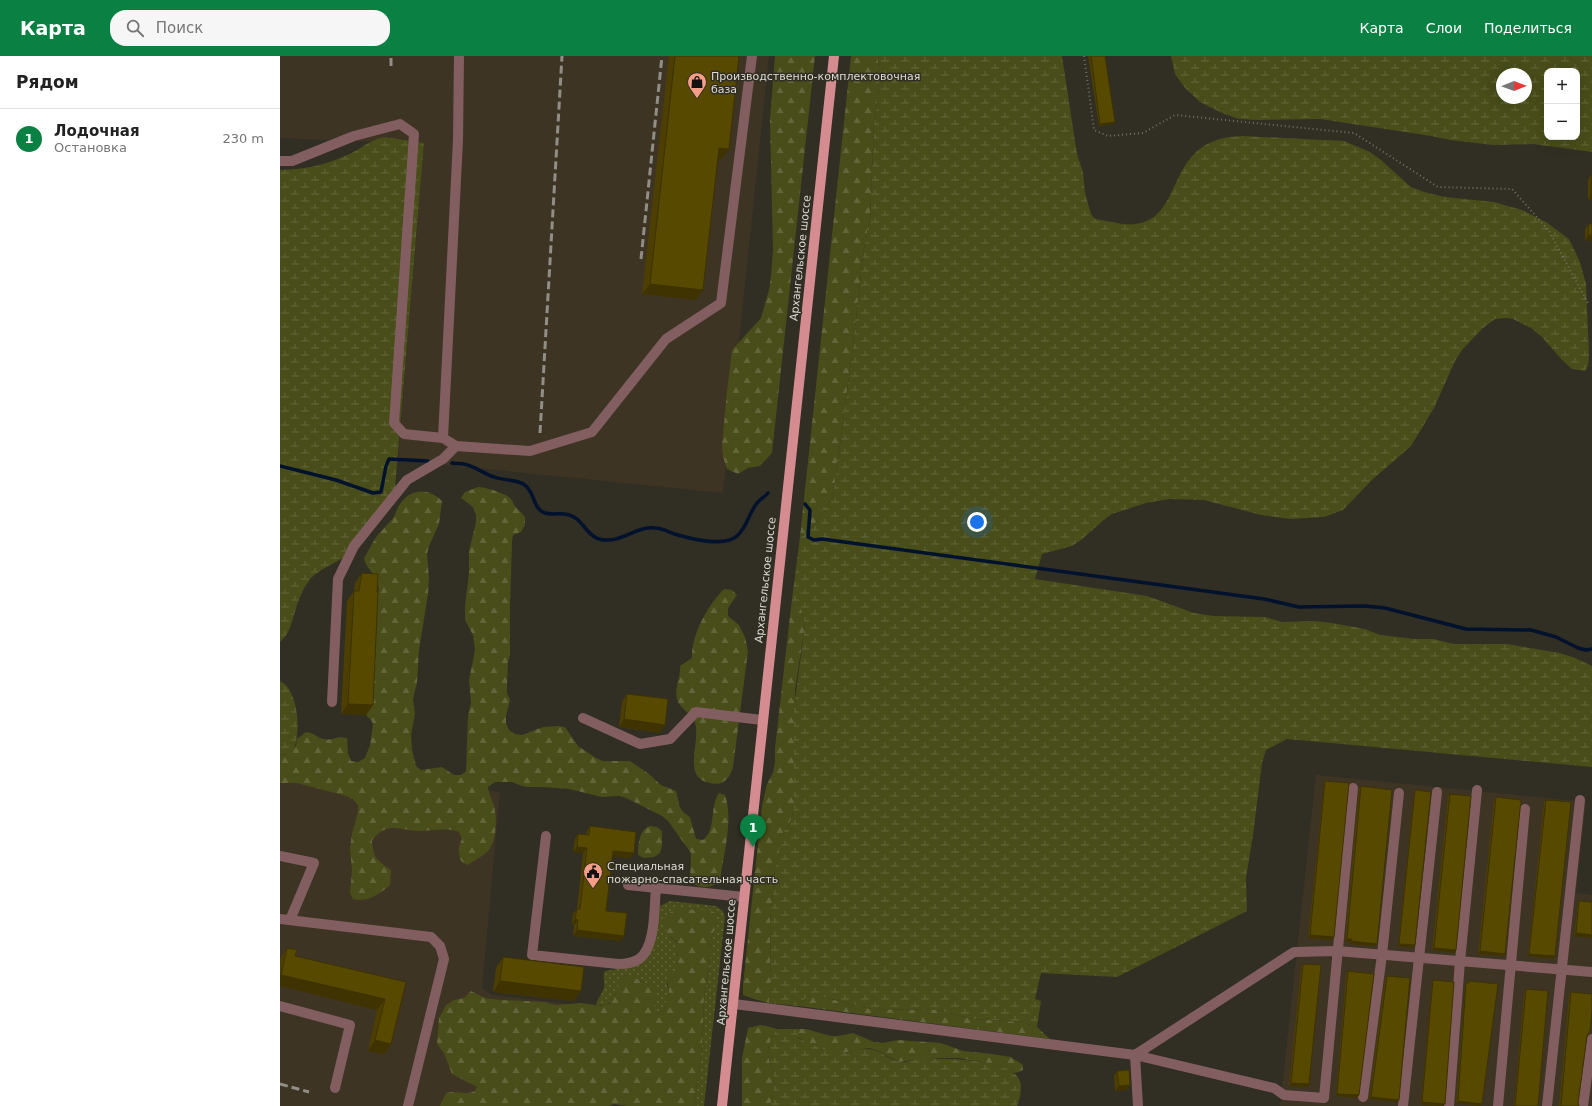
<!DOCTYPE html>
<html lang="ru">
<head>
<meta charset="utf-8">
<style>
	:root { --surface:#fff; --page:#f6f6f6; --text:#222; --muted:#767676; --line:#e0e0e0; --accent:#0b8043 }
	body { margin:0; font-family:"DejaVu Sans",sans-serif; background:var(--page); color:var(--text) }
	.controls { position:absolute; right:12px; top:12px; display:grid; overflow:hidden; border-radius:8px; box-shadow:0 4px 16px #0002 }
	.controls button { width:36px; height:36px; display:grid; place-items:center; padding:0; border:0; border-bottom:1px solid var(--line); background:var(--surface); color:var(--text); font:20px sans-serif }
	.compass { position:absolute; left:1216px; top:12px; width:36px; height:36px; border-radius:50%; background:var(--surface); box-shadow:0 4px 16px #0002; rotate:89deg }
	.you { position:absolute; left:697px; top:466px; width:14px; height:14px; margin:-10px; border:3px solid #fff; border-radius:50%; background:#1a73e8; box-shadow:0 0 0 6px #1a73e833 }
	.badge { display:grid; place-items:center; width:26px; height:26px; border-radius:50%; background:var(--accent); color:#fff; font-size:13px; font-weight:700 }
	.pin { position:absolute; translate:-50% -33px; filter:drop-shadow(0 1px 2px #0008) }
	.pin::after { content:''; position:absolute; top:21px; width:14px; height:12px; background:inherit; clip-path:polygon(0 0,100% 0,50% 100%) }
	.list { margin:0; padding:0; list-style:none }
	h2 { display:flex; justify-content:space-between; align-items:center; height:52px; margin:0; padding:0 16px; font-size:17px }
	h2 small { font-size:13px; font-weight:400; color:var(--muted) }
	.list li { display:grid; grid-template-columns:26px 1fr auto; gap:12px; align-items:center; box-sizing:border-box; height:60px; padding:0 16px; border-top:1px solid var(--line) }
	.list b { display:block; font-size:15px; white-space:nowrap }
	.list p { margin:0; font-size:13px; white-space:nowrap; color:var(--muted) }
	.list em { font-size:13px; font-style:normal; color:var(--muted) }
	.icon { flex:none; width:22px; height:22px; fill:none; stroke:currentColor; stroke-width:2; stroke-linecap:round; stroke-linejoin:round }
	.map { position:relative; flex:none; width:1312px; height:1050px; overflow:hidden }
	header { display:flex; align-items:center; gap:24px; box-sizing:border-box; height:56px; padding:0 20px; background:var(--accent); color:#fff }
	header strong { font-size:19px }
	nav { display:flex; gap:22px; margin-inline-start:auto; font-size:14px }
	.search { width:280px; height:36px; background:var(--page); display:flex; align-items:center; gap:10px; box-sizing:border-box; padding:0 14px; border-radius:16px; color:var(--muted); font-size:15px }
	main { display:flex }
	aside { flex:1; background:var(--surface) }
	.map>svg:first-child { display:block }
	.industrial { fill:#3e3424 }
	.grass { fill:url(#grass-dots) }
	.forest { fill:url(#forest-firs) }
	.wetland { fill:url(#wetland-marsh); fill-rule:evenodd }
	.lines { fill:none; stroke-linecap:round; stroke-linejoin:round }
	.stream { stroke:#01122e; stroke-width:3.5 }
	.path { stroke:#737168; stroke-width:2; stroke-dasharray:1 3; stroke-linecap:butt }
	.minor { stroke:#825e60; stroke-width:10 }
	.major { stroke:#d48c90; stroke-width:10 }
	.rail { stroke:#908e86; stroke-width:3; stroke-dasharray:8 4; stroke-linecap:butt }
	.wall { fill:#4c3f01 }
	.shaded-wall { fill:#3e3301 }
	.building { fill:#584901; stroke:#3e3301 }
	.labels { text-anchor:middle; stroke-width:3; stroke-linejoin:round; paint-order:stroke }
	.poi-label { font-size:11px; fill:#dcdbd4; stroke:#312e23; text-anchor:start }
	.street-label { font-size:11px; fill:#dcdbd4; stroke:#312e23 }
</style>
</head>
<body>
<header>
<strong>Карта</strong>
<div class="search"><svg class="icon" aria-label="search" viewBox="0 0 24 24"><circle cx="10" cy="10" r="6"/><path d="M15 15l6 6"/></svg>Поиск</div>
<nav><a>Карта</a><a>Слои</a><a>Поделиться</a></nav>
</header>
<main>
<aside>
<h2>Рядом<small></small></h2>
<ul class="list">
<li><span class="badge">1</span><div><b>Лодочная</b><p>Остановка</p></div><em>230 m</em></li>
</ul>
</aside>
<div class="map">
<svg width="1312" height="1050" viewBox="0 0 1312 1050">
	<defs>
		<pattern id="grass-dots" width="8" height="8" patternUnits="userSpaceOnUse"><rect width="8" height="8" fill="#484d19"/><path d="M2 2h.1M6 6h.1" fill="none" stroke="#62663a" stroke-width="1.8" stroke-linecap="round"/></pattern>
		<pattern id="forest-firs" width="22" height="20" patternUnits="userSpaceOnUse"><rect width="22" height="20" fill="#484d19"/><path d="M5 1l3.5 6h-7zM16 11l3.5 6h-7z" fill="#62663a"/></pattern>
		<pattern id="wetland-marsh" width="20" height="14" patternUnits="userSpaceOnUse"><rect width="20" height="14" fill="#484d19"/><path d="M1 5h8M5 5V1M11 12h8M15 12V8" fill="none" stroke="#62663a"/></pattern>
	</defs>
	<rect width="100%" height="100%" fill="#312e23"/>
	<g class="industrial">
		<polygon points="0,0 489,0 443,437 118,404 144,88 0,82"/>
		<polygon points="0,708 220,736 202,932 212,939 335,953 323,1050 0,1050"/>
		<polygon points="1036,719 1306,746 1296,837 1312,839 1312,1050 1000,1050"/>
	</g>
	<path class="grass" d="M390 845 436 850 443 855 445 861 424 1050H414L422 992 424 940 429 911 431 884 436 868 430 854C413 856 403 847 388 858L390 880 398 888 397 914 388 919 387 929 389 934 385 954 376 959 372 956 375 945 371 930C361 927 355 918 344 920 338 933 334 953 316 949 317 943 322 939 324 931 325 925 322 921 325 915 340 912 364 912 371 895L380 850Z"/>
	<g class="forest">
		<polygon points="495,0 535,0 492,397 480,410 468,412 458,418 447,413 443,401 442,389 447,335 452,294 481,262 489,234 491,220 493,194 490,64"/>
		<polygon points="571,0 598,0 599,34 594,69 590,162 583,198 573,290 553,441 542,455 534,470 520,481"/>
		<path d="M198 431C205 431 228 438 231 443 233 445 233 447 234 449 237 453 242 457 245 461V469L241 476 233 479 232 486 230 551V598L228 606 227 630V637L230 644 226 660V667L229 674 235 678 242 679 263 671 278 670 285 671 298 690 316 702 323 705H350L369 718 381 729 396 735C400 748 397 753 410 761L416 783 423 784C437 773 429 751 439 737L445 739C454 764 443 799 440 825 431 833 421 833 410 826L411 797 388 765 382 760 346 742 339 740 322 741 289 733 263 731H247L239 729 232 726H215L208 731C209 741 214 746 215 755 217 767 216 785 208 795 203 800 194 805 187 809L181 805C178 796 178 791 182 783L179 776C166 771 152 775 138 775 128 775 114 769 104 774 99 776 96 780 92 784 93 803 97 804 111 814L110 829C100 838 86 847 73 843L70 837 72 814 70 792 72 777 78 756V749L73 743 66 740 17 727H0V699L5 698 16 690 17 683 26 676C36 677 36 682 44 683 53 685 56 679 67 682L68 697 71 705 78 706 85 702 90 689 93 668 91 664 86 659 91 546 99 534C97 516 87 516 84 502 88 496 91 489 95 483 100 475 108 469 113 462 116 457 117 452 120 448 131 432 149 432 162 445L159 468 149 490 147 498 149 522 148 538 139 594 137 627 133 643 135 658 131 679 132 694 136 710 141 714 162 711 174 719H181L186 715 188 660 191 646 189 624 195 594 193 579 185 564V550L189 517V495L196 466V459L193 451 181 442 185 436Z"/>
		<path d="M444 533 452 534 457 539 448 552V560L459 569 465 581 468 595 453 711C451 718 448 724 441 727 436 729 431 727 426 726 403 719 421 684 415 667 412 657 399 653 397 643 394 632 401 621 400 610L412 602C411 579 428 549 444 533Z"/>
		<polygon points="520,547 525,568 515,635 514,752 511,764 504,775 495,814 490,866 491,933 489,947 474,943 463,939 463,929 482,750 487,728 493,717 495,705 495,692 511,551"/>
		<path d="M370 770 377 771 382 775V790L380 797 374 801 364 802 358 799C358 788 359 774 370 770Z"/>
		<path d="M401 851 415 854H430L435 857 436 868 431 884 429 911 424 940 422 992 414 1050H346L334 1048 329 1050H160L166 1037C177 1034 184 1040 195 1035L197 1031 172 1018 164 997 157 988 159 962 166 949 174 944 184 942 191 935 205 942 220 944 264 946 276 949 301 947 321 950 330 947 336 938 340 923 344 920 348 919 353 920 362 926 371 930 375 934V945L372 956 376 959 385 954 389 934 387 924 388 919 397 914 398 888C395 884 392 882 389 879 377 865 387 856 401 851Z"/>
		<polygon points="527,941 543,941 591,953 656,954 693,963 741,966 757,971 770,983 518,950"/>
		<path d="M480 969 487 970 497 973C491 982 486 992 489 1003 490 1008 493 1013 494 1018 495 1030 493 1039 490 1050H462V1002L468 972Z"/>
		<polygon points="519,973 526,973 551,980 558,980 573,977 594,986 602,987 618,984 661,987 683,995 712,998 731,1001 743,1009 743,1014 735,1017 720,1010 703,1006 678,1002 644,1002 627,1005 619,1006 596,994 588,992 563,997 554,997 531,989 516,980"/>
	</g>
	<g class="wetland">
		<path d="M598 0H782L797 98 803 116 805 137 811 158 815 163C830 165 846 171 861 167 906 155 885 82 962 80L1064 85 1090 96 1101 104 1131 131 1144 136 1165 141 1214 146 1242 154 1266 166 1289 183 1300 206 1306 228 1309 299 1308 310 1305 315 1292 313 1282 304 1262 281 1251 272 1233 263 1227 262 1215 263 1203 272 1182 294 1175 305 1154 352 1131 390 1093 423 1063 454 1044 461 1010 463 981 459 924 444 889 443 866 447 832 458 825 463 801 484 792 490 762 498 755 523 867 540 914 557 934 560 985 561 1002 566 1035 565 1052 567 1085 573 1100 579 1135 583H1153L1174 588H1227L1280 597 1295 602 1312 610V711L1007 683 986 694 982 707 973 779 966 822 967 855 837 921 761 917 755 943 761 945 757 971 741 966 693 963 656 954 591 953 543 941H527L518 950 489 947 491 933 490 866 495 814 500 788 504 775 511 764 514 752V652L525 568 520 548 511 551 520 481 534 470 542 455 553 441 573 290 583 198 590 162 594 69 599 34Z"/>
		<path d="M891 0H1312V96L1253 88 1213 89 1170 84 1151 80 1040 63 979 64 959 63 942 57 920 46 905 32 895 18ZM1267 15H1297V81H1267ZM1222 18H1246V42H1222Z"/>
		<path d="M104 81 144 87 114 444 67 499C56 508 36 514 29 525 22 534 18 545 15 556 11 567 10 578 0 586V114C26 113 43 110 67 99 80 94 89 84 104 81Z"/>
		<path d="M0 625C19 633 22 682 12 696L0 699Z"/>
		<path d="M497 973H519L517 981C527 987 550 997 562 997 571 997 580 992 589 993 601 994 609 1004 620 1006 628 1007 636 1002 644 1002 650 1001 656 1003 662 1003 680 1003 730 1005 739 1023 743 1030 740 1043 737 1050H490C493 1039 495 1030 494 1018 493 1013 490 1008 489 1003 486 992 491 982 497 973Z"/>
	</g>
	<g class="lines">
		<g class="stream">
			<path d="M172 407C176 408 180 407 184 408 195 410 204 418 214 421 224 425 239 423 246 430 255 438 253 453 265 457 275 460 285 454 297 463 305 470 309 480 319 483 340 489 357 469 375 472 383 472 390 477 398 479 412 483 445 491 457 480 467 471 469 457 477 447 480 443 485 441 488 437"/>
			<polyline points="0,410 56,424 93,437 101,436 106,410 109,403 148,405"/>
			<polyline points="525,448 530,454 528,481 534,484 542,483 984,543 1019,551 1085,550 1105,552 1186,573 1251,574 1276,581 1298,592 1306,594 1312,593"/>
		</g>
		<polyline class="path" points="804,0 814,74 828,80 863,77 895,59 1074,77 1158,131 1232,133 1269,175 1309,249"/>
		<g class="minor">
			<polyline points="0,105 12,105 74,80 120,68 134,78 114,367 124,378 163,382 176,390 250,395 312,376 386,283 441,247 472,0"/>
			<polyline points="163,382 178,84 179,0"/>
			<polyline points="52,646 58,523 74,490 127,424 163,403 176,390"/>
			<polyline points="303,662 360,688 390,683 416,656 482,664"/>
			<path d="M266 780 252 899 338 908C345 908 353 907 359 903 376 891 374 851 376 832"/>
			<polyline points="0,800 34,807 10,864"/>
			<polyline points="348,829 464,841"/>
			<polyline points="0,863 151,881 160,890 164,903 128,1050"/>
			<polyline points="454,948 855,999 1014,896 1057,895 1312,916"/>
			<polyline points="0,950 70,969 55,1032"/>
			<polyline points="1083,1041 1102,899 1119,737"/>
			<polyline points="858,1050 855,999 994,1032 1004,1039 1044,1042 1073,732"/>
			<polyline points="1123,1050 1157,736"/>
			<polyline points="1169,1050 1180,905 1197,734"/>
			<polyline points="1218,1050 1245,753"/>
			<polyline points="1267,1050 1300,744"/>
			<polyline points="1303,1050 1312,983"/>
		</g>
		<polyline class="major" points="442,1050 554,0"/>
		<g class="rail">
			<polyline points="111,10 111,0"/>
			<polyline points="361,203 382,0"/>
			<polyline points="260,377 282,0"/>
			<polyline points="0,1028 29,1036"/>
		</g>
	</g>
	<g class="wall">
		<polygon points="389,0 459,0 442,103 438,103 416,244 362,238"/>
		<polygon points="808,0 825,0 833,68 819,70"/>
		<polygon points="1311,119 1312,119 1312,144 1308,144 1308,124"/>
		<polygon points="1309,168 1312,185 1305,184 1305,173"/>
		<polygon points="82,517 97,536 93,649 86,659 61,658 67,545 74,535 75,527"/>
		<polygon points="347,638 380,677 339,671 342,646"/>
		<polygon points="1045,725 1052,884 1028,882 1044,728"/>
		<polygon points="1081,730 1097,888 1095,890 1070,888 1070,886 1065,885 1079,733"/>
		<polygon points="1135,734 1133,892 1118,890 1134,737"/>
		<polygon points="1170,738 1174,897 1152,894 1168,740"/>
		<polygon points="1216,741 1225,898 1223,900 1198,898 1214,744"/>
		<polygon points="1266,744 1275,900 1273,903 1248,900 1264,746"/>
		<polygon points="310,770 350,802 332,800 326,855 344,880 341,885 293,880 294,869 292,868 293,858 297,853 303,797 293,796 295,783 298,778 306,779 307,775"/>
		<polygon points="1299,845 1312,882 1294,880 1298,847"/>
		<polygon points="7,892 15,900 126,926 111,988 104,998 88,995 97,954 0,930 0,903"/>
		<polygon points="223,901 294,945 213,936 216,912"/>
		<polygon points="1023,908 1029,1028 1027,1031 1009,1030 1021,911"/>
		<polygon points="1068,915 1079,1039 1077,1042 1056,1040 1066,918"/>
		<polygon points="1107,920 1117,1046 1089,1043 1105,922"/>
		<polygon points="1153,924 1165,1048 1163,1050 1141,1049 1152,927"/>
		<polygon points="1189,925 1200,1050 1176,1047 1185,930"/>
		<polygon points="1246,933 1258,1050 1234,1050 1244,936"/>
		<polygon points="1291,936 1307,980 1298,1047 1299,1050 1279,1050 1289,939"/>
		<polygon points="837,1015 850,1029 846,1034 835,1035 834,1020"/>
	</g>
	<g class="shaded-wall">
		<polygon points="835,66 833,68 819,70 820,68"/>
		<polygon points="439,92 449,93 442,103 432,102"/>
		<polygon points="1311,139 1312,139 1312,144 1308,144"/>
		<polygon points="1308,179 1312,179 1312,185 1305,184"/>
		<polygon points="370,228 423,234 416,244 362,238"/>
		<polygon points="68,648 93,649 86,659 61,658"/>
		<polygon points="344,663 385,669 380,677 339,671"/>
		<polygon points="297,791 307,792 303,797 293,796"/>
		<polygon points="333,795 354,797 350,802 329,800"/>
		<polygon points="295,863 298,864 294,869 292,868"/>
		<polygon points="297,874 344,880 341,885 293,880"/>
		<polygon points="1296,877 1312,879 1312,882 1294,880"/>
		<polygon points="1030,879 1054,881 1052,884 1028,882"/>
		<polygon points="1067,883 1072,883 1070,886 1065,885"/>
		<polygon points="1071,885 1097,888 1095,890 1070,888"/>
		<polygon points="1119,888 1135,889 1133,892 1118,890"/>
		<polygon points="1154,892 1176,894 1174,897 1152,894"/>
		<polygon points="1200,895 1225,898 1223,900 1198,898"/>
		<polygon points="1249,898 1275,900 1273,903 1248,900"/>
		<polygon points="1,919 105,943 97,954 0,930 0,920"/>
		<polygon points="220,925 301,935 294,945 213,936"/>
		<polygon points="95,984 111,988 104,998 88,995"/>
		<polygon points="1011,1027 1029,1028 1027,1031 1009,1030"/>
		<polygon points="850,1029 846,1034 835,1035 839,1030"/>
		<polygon points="1057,1038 1079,1039 1077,1042 1056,1040"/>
		<polygon points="1091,1041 1119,1044 1117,1046 1089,1043"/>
		<polygon points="1178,1045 1202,1048 1200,1050 1176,1047"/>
		<polygon points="1142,1046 1165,1048 1163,1050 1141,1049"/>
	</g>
	<g class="building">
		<polygon points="395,0 459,0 449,93 439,92 423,234 370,228"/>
		<polygon points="811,0 825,0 835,66 820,68"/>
		<rect x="1311" y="119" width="1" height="20"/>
		<polygon points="1309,168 1312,168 1312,179 1308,179"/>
		<polygon points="82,517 98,518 97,536 98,536 93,649 68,648 74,535 79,535"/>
		<polygon points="347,638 388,643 385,669 344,663"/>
		<polygon points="1045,725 1069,727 1054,881 1030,879"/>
		<polygon points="1081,730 1112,734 1097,888 1071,885 1072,883 1067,883"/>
		<polygon points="1135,734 1151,736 1135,889 1119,888"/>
		<polygon points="1170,738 1191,740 1176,894 1154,892"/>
		<polygon points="1216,741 1241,744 1225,898 1200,895"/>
		<polygon points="1266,744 1291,746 1275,900 1249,898"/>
		<polygon points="310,770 356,776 354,797 333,795 326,855 347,857 344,880 297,874 298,864 295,863 297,853 300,853 307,792 297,791 298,778 309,779"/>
		<polygon points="1299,845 1312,846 1312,879 1296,877"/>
		<polygon points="7,892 17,894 15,900 126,926 111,988 95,984 105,943 1,919"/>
		<polygon points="223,901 304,911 301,935 220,925"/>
		<polygon points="1023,908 1041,909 1029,1028 1011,1027"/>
		<polygon points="1068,915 1094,918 1079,1039 1057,1038"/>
		<polygon points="1107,920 1130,922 1119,1044 1091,1041"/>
		<polygon points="1153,924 1174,926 1165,1048 1142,1046"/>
		<polygon points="1189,925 1218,928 1202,1048 1178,1045 1186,927 1189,927"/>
		<polygon points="1246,933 1268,935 1258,1050 1235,1050"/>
		<polygon points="1291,936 1312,938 1312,954 1310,975 1307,980 1298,1047 1299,1050 1281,1050"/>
		<polygon points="849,1014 850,1029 839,1030 837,1015"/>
	</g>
	<defs>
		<g id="shop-pin" transform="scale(1)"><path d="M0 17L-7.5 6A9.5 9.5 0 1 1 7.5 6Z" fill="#f49e88" stroke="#312e23"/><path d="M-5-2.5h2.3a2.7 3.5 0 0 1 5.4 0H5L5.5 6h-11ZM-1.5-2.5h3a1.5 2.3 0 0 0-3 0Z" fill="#111"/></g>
		<g id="civic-pin" transform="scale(1)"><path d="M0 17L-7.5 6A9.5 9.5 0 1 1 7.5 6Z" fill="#f49e88" stroke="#312e23"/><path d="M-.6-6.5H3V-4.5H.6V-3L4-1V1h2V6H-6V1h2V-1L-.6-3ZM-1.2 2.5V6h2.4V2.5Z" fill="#111"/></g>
	</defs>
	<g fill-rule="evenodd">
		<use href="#shop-pin" x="417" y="26"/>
		<use href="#civic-pin" x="313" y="816"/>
	</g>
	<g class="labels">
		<g class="poi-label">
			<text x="431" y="24">Производственно-комплектовочная<tspan x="431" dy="13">база</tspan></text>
			<text x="327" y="814">Специальная<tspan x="327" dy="13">пожарно-спасательная часть</tspan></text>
		</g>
		<g class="street-label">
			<text transform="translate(520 202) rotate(-84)" y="4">Архангельское шоссе</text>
			<text transform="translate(485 524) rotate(-84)" y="4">Архангельское шоссе</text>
			<text transform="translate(446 906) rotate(-85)" y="4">Архангельское шоссе</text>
		</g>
	</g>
</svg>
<div class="controls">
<button>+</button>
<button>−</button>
</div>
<svg class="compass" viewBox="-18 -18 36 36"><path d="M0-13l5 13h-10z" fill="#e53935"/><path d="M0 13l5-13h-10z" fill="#767676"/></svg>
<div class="you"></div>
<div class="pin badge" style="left:473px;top:791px">1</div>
</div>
</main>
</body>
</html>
